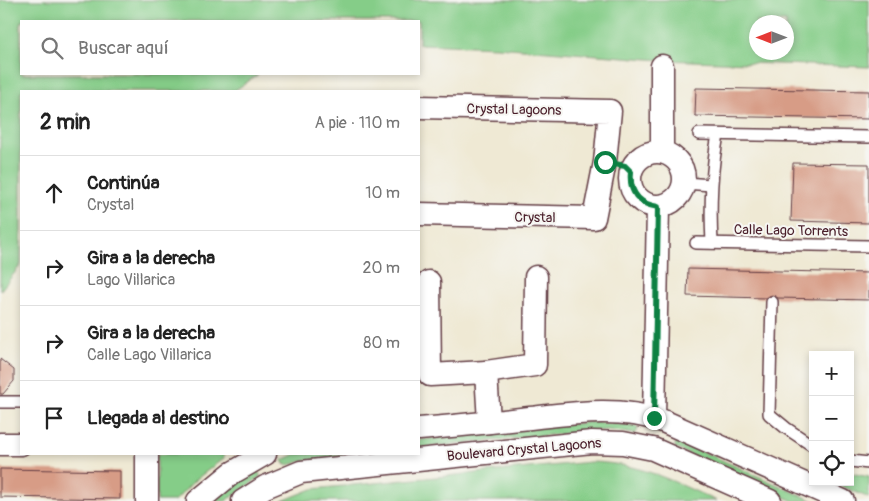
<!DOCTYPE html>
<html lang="es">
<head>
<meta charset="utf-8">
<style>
	:root { --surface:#fff; --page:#f2f2f2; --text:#222; --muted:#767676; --line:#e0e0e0 }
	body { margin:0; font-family:Pangolin,sans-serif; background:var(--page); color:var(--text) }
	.controls { position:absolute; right:15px; bottom:15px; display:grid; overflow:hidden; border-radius:0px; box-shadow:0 2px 8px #0003 }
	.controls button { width:45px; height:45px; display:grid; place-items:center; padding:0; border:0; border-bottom:1px solid var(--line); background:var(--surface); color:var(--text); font:25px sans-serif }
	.compass { position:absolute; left:749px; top:15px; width:45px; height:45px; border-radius:50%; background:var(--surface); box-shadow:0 2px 8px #0003; rotate:270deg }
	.stop { position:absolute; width:15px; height:15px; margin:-11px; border:4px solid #0b8043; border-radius:50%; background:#fff }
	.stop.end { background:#0b8043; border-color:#fff; box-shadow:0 1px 5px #0008 }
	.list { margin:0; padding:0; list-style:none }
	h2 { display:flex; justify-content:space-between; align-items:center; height:65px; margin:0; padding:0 20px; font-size:21px }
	h2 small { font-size:16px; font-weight:400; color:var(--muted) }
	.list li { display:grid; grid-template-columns:32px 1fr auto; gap:15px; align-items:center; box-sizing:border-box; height:75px; padding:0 20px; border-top:1px solid var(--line) }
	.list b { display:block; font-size:19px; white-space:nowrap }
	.list p { margin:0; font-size:16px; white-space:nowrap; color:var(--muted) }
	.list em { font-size:16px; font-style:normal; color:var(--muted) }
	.icon { flex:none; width:28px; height:28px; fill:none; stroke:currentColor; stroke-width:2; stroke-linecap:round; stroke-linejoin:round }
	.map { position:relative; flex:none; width:869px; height:501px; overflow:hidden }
	.search { position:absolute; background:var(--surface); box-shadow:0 2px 8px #0003; left:20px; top:20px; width:400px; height:55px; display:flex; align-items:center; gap:12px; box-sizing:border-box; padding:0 18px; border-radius:0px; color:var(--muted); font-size:19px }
	.panel { position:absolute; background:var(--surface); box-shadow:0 2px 8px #0003; left:20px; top:90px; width:400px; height:365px; border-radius:0px }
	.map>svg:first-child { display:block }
	.green { fill:#85cd88; stroke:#68765a; fill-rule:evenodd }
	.building { fill:#d79c86 }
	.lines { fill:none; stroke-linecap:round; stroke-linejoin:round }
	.service-casing { stroke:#633d44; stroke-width:14 }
	.minor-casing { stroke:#633d44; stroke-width:25 }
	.service { stroke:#fff; stroke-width:11 }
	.minor { stroke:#fff; stroke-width:22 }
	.route { stroke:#0b8043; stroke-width:6 }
	.labels { text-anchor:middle; stroke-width:4; stroke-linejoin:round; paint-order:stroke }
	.street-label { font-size:14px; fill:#4a1f2b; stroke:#f6f6f2 }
</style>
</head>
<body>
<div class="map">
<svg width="869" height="501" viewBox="0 0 869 501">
	<rect width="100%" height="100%" fill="#f6f6f2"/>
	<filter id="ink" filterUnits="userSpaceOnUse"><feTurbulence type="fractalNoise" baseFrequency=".02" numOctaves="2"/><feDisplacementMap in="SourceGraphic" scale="10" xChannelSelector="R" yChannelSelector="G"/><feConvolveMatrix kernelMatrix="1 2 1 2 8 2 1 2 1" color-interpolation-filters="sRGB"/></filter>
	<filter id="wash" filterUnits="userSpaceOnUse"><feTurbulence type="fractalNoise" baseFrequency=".0096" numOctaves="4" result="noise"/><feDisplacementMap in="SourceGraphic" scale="20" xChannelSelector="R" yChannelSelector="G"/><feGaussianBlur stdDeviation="1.12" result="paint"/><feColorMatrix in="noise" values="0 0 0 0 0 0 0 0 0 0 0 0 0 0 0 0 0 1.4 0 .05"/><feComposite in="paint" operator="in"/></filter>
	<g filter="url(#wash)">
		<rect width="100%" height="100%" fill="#efe9d4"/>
		<g class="green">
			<path d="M0 0H869V67L661 60 497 47 419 44V21H21V74H259L234 91H21V265L0 291ZM756 22H786V52H756Z"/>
			<polygon points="591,422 636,426 638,430 635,434 608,430 592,431 419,448 419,440"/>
			<polygon points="679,441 814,501 793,501 675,448 675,444"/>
			<polygon points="157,454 223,454 224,458 194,481 175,501 157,501"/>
			<path d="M296 454H367C346 456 325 458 304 461 298 462 291 465 285 465L283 460Z"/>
			<path d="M590 462C641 463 672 481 717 501H282L312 489Z"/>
			<polygon points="258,471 260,475 260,477 226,501 214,501 238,481"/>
			<polygon points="850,473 869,477 869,498 839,485 840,482 850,482"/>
		</g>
		<g id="blocks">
			<g class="building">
				<polygon points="696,88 869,91 869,119 695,116"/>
				<polygon points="793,163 869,164 869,223 791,221"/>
				<polygon points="688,269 869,273 869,300 778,298 772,295 766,298 687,296"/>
				<polygon points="0,359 14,370 14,381 3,394 0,394"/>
				<polygon points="0,469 120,471 120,499 0,497"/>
			</g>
		</g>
	</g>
	<g filter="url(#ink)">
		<use href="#blocks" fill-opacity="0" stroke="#633d44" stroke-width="1"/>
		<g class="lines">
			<g class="service-casing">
				<g id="service">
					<polyline points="699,134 869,137"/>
					<polyline points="685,183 711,185"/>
					<polyline points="696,243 869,246"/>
					<path d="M712 243C710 206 711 171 718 135"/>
					<polyline points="772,302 769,414 786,428 813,446"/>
					<polyline points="0,402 21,402"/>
					<polyline points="850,461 869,463"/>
				</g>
			</g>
			<g class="minor-casing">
				<g id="minor">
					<polyline points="662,66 662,152"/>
					<polyline points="419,107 610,111 605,162 594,218 419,214"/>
					<circle cx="657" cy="179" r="27"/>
					<polyline points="429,282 430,375 486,372 535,365 536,277"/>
					<polyline points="486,372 489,422"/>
					<polyline points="654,418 658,207"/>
					<path d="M419 429C456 426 493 422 530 418 574 413 620 406 663 421L843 501"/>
					<polyline points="0,444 21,444"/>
					<polyline points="147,501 147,454"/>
					<polyline points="198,501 232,473 265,454"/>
					<polyline points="243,501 265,487 301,472 592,442 623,443 653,449 770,501"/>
				</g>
			</g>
			<use href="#service" class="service"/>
			<use href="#minor" class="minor"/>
		</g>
	</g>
	<g class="lines" filter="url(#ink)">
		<path class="route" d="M605 162 625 166 631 172C629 192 638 204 658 207L654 418"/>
	</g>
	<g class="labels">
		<g class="street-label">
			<text transform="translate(514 109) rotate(1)" y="5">Crystal Lagoons</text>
			<text transform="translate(535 217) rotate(1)" y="5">Crystal</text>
			<text transform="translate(791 230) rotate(1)" y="5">Calle Lago Torrents</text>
			<text transform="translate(524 449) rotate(-5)" y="5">Boulevard Crystal Lagoons</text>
		</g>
	</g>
</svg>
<div class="controls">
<button>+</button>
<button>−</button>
<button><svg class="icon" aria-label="locate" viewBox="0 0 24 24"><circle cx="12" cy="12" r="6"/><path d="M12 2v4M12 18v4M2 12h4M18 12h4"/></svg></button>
</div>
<svg class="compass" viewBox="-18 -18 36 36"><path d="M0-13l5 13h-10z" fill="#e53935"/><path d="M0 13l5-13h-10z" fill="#767676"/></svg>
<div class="stop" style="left:605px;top:162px"></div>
<div class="stop end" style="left:654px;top:418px"></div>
<div class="search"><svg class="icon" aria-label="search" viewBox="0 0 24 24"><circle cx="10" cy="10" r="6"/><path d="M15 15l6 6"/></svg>Buscar aquí</div>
<section class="panel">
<h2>2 min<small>A pie · 110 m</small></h2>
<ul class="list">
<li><svg class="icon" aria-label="ahead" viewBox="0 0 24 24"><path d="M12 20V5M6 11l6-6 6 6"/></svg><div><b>Continúa</b><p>Crystal</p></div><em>10 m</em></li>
<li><svg class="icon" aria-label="right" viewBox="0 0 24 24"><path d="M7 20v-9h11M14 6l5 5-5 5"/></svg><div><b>Gira a la derecha</b><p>Lago Villarica</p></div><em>20 m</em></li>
<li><svg class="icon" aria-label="right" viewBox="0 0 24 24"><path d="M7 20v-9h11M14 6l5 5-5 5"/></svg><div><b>Gira a la derecha</b><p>Calle Lago Villarica</p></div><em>80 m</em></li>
<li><svg class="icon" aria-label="arrive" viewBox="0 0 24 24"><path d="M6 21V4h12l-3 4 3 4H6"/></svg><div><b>Llegada al destino</b></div></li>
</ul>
</section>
</div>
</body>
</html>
